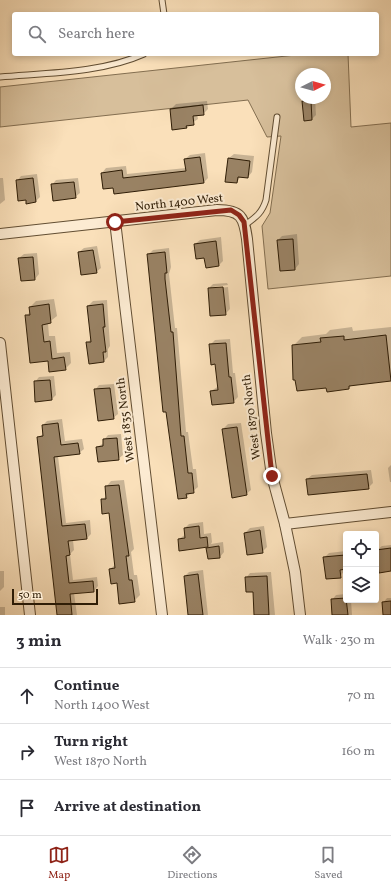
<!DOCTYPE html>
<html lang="en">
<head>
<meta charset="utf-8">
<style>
	:root { --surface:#fff; --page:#f7f7f7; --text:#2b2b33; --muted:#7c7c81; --line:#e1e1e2; --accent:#8f2418 }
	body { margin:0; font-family:Vollkorn,serif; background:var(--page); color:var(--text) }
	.controls { position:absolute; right:12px; bottom:12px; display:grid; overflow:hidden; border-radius:4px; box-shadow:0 2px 6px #0003 }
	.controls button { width:36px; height:36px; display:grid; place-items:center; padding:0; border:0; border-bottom:1px solid var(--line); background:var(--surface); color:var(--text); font:20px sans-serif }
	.compass { position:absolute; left:295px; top:68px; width:36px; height:36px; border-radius:50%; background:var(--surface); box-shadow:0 2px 6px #0003; rotate:84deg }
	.scale { position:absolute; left:12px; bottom:10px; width:86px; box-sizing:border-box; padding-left:4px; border:2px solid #2f1d06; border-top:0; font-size:11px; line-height:14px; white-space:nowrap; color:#2f1d06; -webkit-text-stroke:3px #fcebd2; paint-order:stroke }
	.stop { position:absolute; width:12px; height:12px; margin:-9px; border:3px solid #8f2418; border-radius:50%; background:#fff }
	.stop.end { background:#8f2418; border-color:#fff; box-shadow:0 1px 4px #0008 }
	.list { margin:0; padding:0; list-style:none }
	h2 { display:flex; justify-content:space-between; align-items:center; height:52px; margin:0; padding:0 16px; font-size:17px }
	h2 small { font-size:13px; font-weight:400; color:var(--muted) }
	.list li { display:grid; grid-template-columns:26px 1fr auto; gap:12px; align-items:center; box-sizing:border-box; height:56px; padding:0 16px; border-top:1px solid var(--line) }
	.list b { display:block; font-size:15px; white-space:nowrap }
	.list p { margin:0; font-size:13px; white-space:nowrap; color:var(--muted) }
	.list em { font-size:13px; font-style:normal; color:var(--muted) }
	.icon { flex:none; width:22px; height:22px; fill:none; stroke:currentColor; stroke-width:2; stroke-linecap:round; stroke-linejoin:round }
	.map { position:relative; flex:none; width:391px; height:615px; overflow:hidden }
	.search { position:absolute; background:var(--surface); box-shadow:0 2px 6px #0003; left:12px; right:12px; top:12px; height:44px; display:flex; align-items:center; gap:10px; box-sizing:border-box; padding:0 14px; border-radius:4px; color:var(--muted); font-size:15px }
	.sheet { height:220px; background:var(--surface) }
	nav { display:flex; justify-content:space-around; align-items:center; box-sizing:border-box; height:56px; border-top:1px solid var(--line); background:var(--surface); font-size:11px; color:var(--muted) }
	nav a { display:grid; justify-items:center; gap:2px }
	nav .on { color:var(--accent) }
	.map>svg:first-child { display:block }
	.green { fill:#d7bf9b; stroke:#836e50; fill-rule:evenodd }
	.shadow { fill:#0003 }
	.building { fill:#998264; stroke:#2f1d06 }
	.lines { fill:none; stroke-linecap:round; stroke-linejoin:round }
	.service-casing { stroke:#624e33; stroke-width:7 }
	.minor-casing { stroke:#624e33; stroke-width:12 }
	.service { stroke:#fcebd2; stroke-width:5 }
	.minor { stroke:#fcebd2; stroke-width:10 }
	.route { stroke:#8f2418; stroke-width:5 }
	.labels { text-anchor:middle; stroke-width:4; stroke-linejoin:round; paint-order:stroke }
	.street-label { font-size:12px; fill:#2f1d06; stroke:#fcebd2 }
</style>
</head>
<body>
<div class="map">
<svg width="391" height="615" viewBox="0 0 391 615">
	<rect width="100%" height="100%" fill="#fae0ba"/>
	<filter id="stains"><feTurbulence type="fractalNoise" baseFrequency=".005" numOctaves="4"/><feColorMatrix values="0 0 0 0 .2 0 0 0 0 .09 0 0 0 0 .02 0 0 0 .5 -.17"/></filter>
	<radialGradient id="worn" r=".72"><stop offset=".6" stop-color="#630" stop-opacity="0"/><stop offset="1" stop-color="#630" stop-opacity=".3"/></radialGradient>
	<path class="green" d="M305 54H348L351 127 391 123V276L268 289 262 226 270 213 281 136 267 137 248 100 0 127V87ZM301 74H325V98H301Z"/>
	<g class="shadow">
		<polygon points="306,98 315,98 316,115 312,119 303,102"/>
		<polygon points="207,101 208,109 203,114 197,114 198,119 186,127 171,109 176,104"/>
		<polygon points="205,153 208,178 203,183 114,186 102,173 106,168 126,166 127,174 186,168 185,159 190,155"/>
		<polygon points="234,154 254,156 252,172 248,177 241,176 237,182 229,158"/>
		<polygon points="37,174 40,197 35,202 17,181 21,176"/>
		<polygon points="0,178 3,178 5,200 0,204"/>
		<polygon points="78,178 80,193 75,197 52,185 56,180"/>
		<polygon points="297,234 299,264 295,269 278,240 282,236"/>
		<polygon points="221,237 223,261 219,265 205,257 195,244 200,240"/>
		<polygon points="97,246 101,268 96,272 79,252 84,248"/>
		<polygon points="169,248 171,267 169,274 175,328 177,328 186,432 188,432 193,469 196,469 198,487 186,497 148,255 153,250"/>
		<polygon points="37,253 39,274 35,279 19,258 24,254"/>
		<polygon points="227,283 228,285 212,287 212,289 228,287 230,309 225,314 209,288 213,284"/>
		<polygon points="54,299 57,316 48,323 49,336 55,336 57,353 70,352 71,363 65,369 48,359 26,316 31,311 30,307 36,301"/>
		<polygon points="107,300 110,346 108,349 108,357 104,361 87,343 92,338 88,306 93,301"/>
		<polygon points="352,327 353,331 391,327 391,380 353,384 349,388 327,387 293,346 302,337 326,334 330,330"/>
		<polygon points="230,339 233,373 235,373 238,397 233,402 211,391 219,386 216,363 210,345 215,340"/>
		<polygon points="54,376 56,395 52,399 35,382 39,377"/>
		<polygon points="114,384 118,414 113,418 95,390 99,385"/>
		<polygon points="62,419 65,441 82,439 84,449 79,453 58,456 66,523 90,520 91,534 86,539 73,540 74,550 70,554 73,580 97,577 98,586 94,591 74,593 77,615 82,615 58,615 38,438 44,433 43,425 47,421"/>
		<polygon points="241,423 251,490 246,494 223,429 228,424"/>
		<polygon points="121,434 123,455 118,459 97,447 104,443 104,440 108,435"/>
		<polygon points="391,465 391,482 390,482 388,468"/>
		<polygon points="371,470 373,483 368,488 307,479 312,475"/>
		<polygon points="124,480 134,549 131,552 134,575 137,575 140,595 134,601 118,582 110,569 116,564 110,512 102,500 107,495 106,487 111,481"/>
		<polygon points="203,522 204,534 211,533 212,542 211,544 223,542 224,552 220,557 207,548 209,546 180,550 179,539 186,534 185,528 189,524"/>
		<polygon points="264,526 267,547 262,552 245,533 250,528"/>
		<polygon points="391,545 391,570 377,550 382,546"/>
		<polygon points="346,551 346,568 340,577 324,558 329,553"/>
		<polygon points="203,570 208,615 189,615 185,576 189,572"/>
		<polygon points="0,571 4,571 4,587 0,591"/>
		<polygon points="271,572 275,615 257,615 254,591 246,578 250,573"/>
		<polygon points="346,594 346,600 351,600 352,615 333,615 332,600 336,595"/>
		<polygon points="387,598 391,598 391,615 384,615 383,603"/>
		<rect x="0" y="607" width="5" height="8"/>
	</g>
	<g class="building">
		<polygon points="302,101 311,101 312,120 304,121"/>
		<polygon points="203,105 204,115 193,116 194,125 186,126 187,128 172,130 170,109"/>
		<polygon points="200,157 204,183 114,194 113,188 103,189 101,173 122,170 123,178 186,171 184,159"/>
		<polygon points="228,158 250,161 248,178 238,177 237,183 225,182"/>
		<polygon points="33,178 36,202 26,204 26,200 18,201 16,180"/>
		<polygon points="74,182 76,198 53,201 51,184"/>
		<polygon points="293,239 295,270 280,271 277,240"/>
		<polygon points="216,241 219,266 206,268 204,258 196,259 194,244"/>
		<polygon points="93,250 97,273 81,275 78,252"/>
		<polygon points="165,252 167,273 165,273 165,279 171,332 173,332 181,436 184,436 188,473 192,473 194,493 186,494 187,498 178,499 166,412 163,412 147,254"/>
		<polygon points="33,257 35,280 21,281 18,258"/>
		<polygon points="223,287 226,315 210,316 208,288"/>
		<polygon points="49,304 51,323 42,325 44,342 50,341 52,359 64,357 66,370 49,372 48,361 30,363 25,315 30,315 29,307"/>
		<polygon points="103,304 105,327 103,327 106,352 103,352 104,362 89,364 86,342 91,342 87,306"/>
		<polygon points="386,335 391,381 349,386 349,389 327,392 326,388 297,391 295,380 293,380 292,345 321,342 320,338 344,336 344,340"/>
		<polygon points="226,343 229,377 231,377 234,403 212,405 210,391 218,390 215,364 211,365 209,344"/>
		<polygon points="50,380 52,400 35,402 34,381"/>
		<polygon points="110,388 114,419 98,421 94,389"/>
		<polygon points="58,423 61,445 78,443 80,454 54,457 62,526 85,524 87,539 68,541 70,555 66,556 69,583 93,581 94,592 70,594 72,615 57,615 37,437 43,436 42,425"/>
		<polygon points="237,427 247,495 232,498 222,429"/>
		<polygon points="117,438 119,460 98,462 96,447 103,446 103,439"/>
		<polygon points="367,474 369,489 308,495 306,479"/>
		<polygon points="119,485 129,556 126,556 129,580 132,580 135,602 119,604 117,583 111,584 109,569 115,568 109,513 102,514 101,499 106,499 105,486"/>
		<polygon points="199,526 200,538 207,537 208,547 179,551 178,539 185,538 184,528"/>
		<polygon points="260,530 263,553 247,555 244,533"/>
		<polygon points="219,546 220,558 208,559 206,548"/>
		<polygon points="391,548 391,571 379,573 376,550"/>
		<polygon points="345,555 346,569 340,570 341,578 326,579 323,557"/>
		<polygon points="198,574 203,615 188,615 184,576"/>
		<polygon points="267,576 269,615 254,615 253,592 246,592 245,577"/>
		<polygon points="346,598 348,615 332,615 331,599"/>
		<polygon points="391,601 391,615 383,615 382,602"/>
	</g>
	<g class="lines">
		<g class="service-casing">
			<g id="service">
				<polyline points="162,0 164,14"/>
				<path d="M0 77C45 73 102 73 144 54"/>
				<path d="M245 225C256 217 262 213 266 200L277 117"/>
			</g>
		</g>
		<g class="minor-casing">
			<g id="minor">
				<polyline points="115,221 162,615"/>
				<path d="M0 234 217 210C241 210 244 217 247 239L266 433 272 476 285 524 295 572 300 615"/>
				<polyline points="0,343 30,615"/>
				<polyline points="285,524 391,512"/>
			</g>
		</g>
		<use href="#service" class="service"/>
		<use href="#minor" class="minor"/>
	</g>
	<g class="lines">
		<polyline class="route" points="115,222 231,210 239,215 244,222 272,476"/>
	</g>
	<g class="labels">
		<g class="street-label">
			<text transform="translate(179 202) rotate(-6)" y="4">North 1400 West</text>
			<text transform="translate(251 417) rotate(-97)" y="4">West 1870 North</text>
			<text transform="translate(125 420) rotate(-97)" y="4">West 1835 North</text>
		</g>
	</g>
	<rect width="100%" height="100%" filter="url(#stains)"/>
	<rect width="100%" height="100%" fill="url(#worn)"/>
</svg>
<div class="controls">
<button><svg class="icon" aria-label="locate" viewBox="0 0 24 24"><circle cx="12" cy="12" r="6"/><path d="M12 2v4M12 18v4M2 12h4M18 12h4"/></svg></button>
<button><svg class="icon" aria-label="layers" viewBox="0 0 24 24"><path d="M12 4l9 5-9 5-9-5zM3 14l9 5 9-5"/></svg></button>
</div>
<svg class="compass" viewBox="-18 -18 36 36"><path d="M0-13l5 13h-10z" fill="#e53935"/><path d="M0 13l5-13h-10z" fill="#7c7c81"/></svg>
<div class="scale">50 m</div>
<div class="stop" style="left:115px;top:222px"></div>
<div class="stop end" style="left:272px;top:476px"></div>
<div class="search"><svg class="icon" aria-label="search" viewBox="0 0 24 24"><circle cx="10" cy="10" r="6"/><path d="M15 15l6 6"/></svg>Search here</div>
</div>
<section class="sheet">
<h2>3 min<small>Walk · 230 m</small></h2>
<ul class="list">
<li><svg class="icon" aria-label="ahead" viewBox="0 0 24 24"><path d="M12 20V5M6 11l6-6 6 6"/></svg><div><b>Continue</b><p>North 1400 West</p></div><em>70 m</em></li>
<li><svg class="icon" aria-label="right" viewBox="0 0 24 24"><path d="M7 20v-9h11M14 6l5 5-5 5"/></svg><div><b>Turn right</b><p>West 1870 North</p></div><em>160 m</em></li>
<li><svg class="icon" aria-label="arrive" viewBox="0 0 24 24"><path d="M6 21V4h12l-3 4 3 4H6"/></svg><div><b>Arrive at destination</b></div></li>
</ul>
</section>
<nav>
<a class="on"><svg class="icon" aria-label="map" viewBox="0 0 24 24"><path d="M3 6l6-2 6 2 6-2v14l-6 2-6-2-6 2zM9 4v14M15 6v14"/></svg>Map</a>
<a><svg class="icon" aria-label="directions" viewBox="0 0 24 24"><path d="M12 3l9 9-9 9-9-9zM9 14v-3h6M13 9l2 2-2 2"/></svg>Directions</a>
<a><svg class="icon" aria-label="saved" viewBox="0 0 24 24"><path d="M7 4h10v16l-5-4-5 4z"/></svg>Saved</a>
</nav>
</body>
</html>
